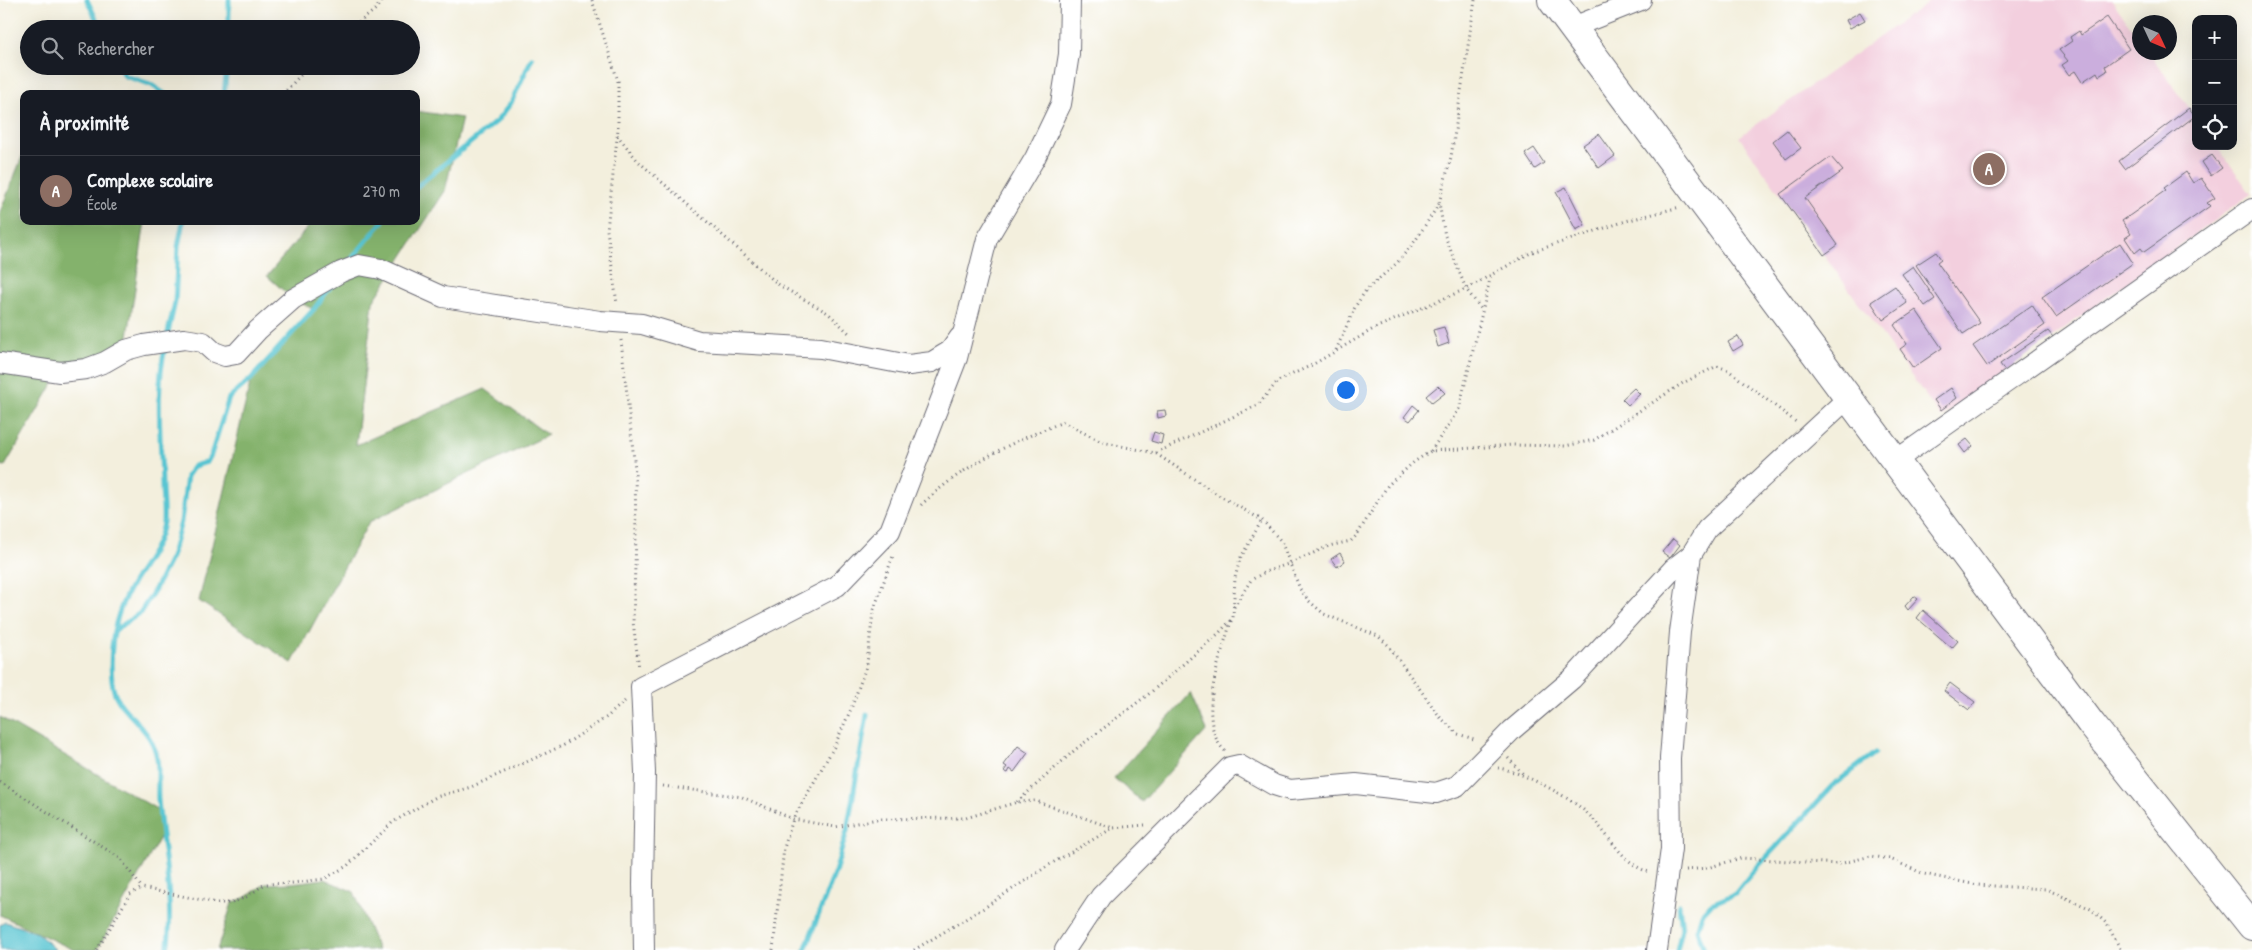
<!DOCTYPE html>
<html lang="fr">
<head>
<meta charset="utf-8">
<style>
	:root { --surface:#171b24; --page:#20242c; --text:#f1f3f6; --muted:#9ea1a6; --line:#363941; --accent:#8c9099 }
	body { margin:0; font-family:"Patrick Hand",sans-serif; background:var(--page); color:var(--text) }
	.controls { position:absolute; right:15px; top:15px; display:grid; overflow:hidden; border-radius:10px; box-shadow:0 5px 20px #0002 }
	.controls button { width:45px; height:45px; display:grid; place-items:center; padding:0; border:0; border-bottom:1px solid var(--line); background:var(--surface); color:var(--text); font:25px sans-serif }
	.compass { position:absolute; left:2132px; top:15px; width:45px; height:45px; border-radius:50%; background:var(--surface); box-shadow:0 5px 20px #0002; rotate:134deg }
	.you { position:absolute; left:1345px; top:389px; width:18px; height:18px; margin:-12px; border:4px solid #fff; border-radius:50%; background:#1a73e8; box-shadow:0 0 0 8px #1a73e833 }
	.badge { display:grid; place-items:center; width:32px; height:32px; border-radius:50%; background:var(--accent); color:#fff; font-size:16px; font-weight:700 }
	.pin { position:absolute; translate:-50% -50%; border:2px solid #fff; box-shadow:0 1px 5px #0006 }
	.list { margin:0; padding:0; list-style:none }
	h2 { display:flex; justify-content:space-between; align-items:center; height:65px; margin:0; padding:0 20px; font-size:21px }
	h2 small { font-size:16px; font-weight:400; color:var(--muted) }
	.list li { display:grid; grid-template-columns:32px 1fr auto; gap:15px; align-items:center; box-sizing:border-box; height:70px; padding:0 20px; border-top:1px solid var(--line) }
	.list b { display:block; font-size:19px; white-space:nowrap }
	.list p { margin:0; font-size:16px; white-space:nowrap; color:var(--muted) }
	.list em { font-size:16px; font-style:normal; color:var(--muted) }
	.icon { flex:none; width:28px; height:28px; fill:none; stroke:currentColor; stroke-width:2; stroke-linecap:round; stroke-linejoin:round }
	.map { position:relative; flex:none; width:2252px; height:950px; overflow:hidden }
	.search { position:absolute; background:var(--surface); box-shadow:0 5px 20px #0002; left:20px; top:20px; width:400px; height:55px; display:flex; align-items:center; gap:12px; box-sizing:border-box; padding:0 18px; border-radius:28px; color:var(--muted); font-size:19px }
	.panel { position:absolute; background:var(--surface); box-shadow:0 5px 20px #0002; left:20px; top:90px; width:400px; height:135px; border-radius:10px }
	.map>svg:first-child { display:block }
	.built { fill:#f3cfde }
	.forest { fill:#84b26c; stroke:#536a54 }
	.water { fill:#59c5d2; stroke:#3e7486 }
	.lines { fill:none; stroke-linecap:round; stroke-linejoin:round }
	.stream { stroke:#59c5d2; stroke-width:5 }
	.building { fill:#cbaedd }
	.street-casing { stroke:#6b6a74; stroke-width:22 }
	.secondary-casing { stroke:#6b6a74; stroke-width:30 }
	.path { stroke:#6b6a74; stroke-width:3; stroke-dasharray:1 4; stroke-linecap:butt }
	.street { stroke:#fff; stroke-width:20 }
	.secondary { stroke:#fff; stroke-width:28 }
</style>
</head>
<body>
<div class="map">
<svg width="2252" height="950" viewBox="0 0 2252 950">
	<rect width="100%" height="100%" fill="#fff"/>
	<filter id="ink" filterUnits="userSpaceOnUse"><feTurbulence type="fractalNoise" baseFrequency=".02" numOctaves="2"/><feDisplacementMap in="SourceGraphic" scale="10" xChannelSelector="R" yChannelSelector="G"/><feConvolveMatrix kernelMatrix="1 2 1 2 8 2 1 2 1" color-interpolation-filters="sRGB"/></filter>
	<filter id="wash" filterUnits="userSpaceOnUse"><feTurbulence type="fractalNoise" baseFrequency=".0096" numOctaves="4" result="noise"/><feDisplacementMap in="SourceGraphic" scale="20" xChannelSelector="R" yChannelSelector="G"/><feGaussianBlur stdDeviation="1.12" result="paint"/><feColorMatrix in="noise" values="0 0 0 0 0 0 0 0 0 0 0 0 0 0 0 0 0 1.4 0 .05"/><feComposite in="paint" operator="in"/></filter>
	<g filter="url(#wash)">
		<rect width="100%" height="100%" fill="#f3efdd"/>
		<polygon class="built" points="1931,0 2112,0 2139,39 2140,52 2149,53 2196,117 2196,146 2217,146 2251,194 1941,417 1739,137"/>
		<g class="forest">
			<polygon points="416,111 462,118 445,191 373,302 356,445 485,389 548,435 369,522 292,663 199,601 251,379 313,309 293,299 267,276 313,221 416,221"/>
			<polygon points="24,152 24,221 145,221 126,350 60,372 5,466 0,465 0,212"/>
			<polygon points="1191,693 1207,730 1142,802 1114,778"/>
			<polygon points="0,717 160,811 162,834 97,950 74,950 0,915"/>
			<polygon points="324,879 354,892 378,950 217,950 232,903 246,897 265,884 292,883"/>
		</g>
		<polygon class="water" points="5,922 37,933 56,950 0,950 0,925"/>
		<g class="lines">
			<g class="stream">
				<polyline points="87,0 101,29"/>
				<polyline points="229,29 229,0"/>
				<polyline points="118,66 125,76 150,84 165,94"/>
				<polyline points="224,94 227,66"/>
				<polyline points="416,187 497,121 511,103 532,58"/>
				<polyline points="350,261 383,221"/>
				<polyline points="167,337 175,302 178,247 183,221"/>
				<path d="M165 348C155 391 161 439 162 484 162 496 164 510 163 522 160 546 143 565 131 586 115 614 109 648 112 681 114 709 142 720 152 743 161 761 157 780 158 799 162 849 175 900 167 950"/>
				<polyline points="114,631 140,613 155,589 172,555 181,522 187,476 194,466 207,462 211,455 229,398 251,379 314,309 331,286"/>
				<polyline points="805,950 835,872 847,831 867,715"/>
				<polyline points="1677,950 1682,929 1679,905"/>
				<polyline points="1704,950 1697,930 1702,914 1711,904 1735,894 1750,875 1832,786 1875,753"/>
			</g>
		</g>
		<g id="blocks">
			<g class="building">
				<polygon points="1860,12 1865,20 1850,28 1846,20"/>
				<polygon points="2107,17 2129,49 2105,66 2107,71 2099,76 2097,72 2082,82 2075,71 2069,75 2062,65 2068,61 2059,50 2072,41 2070,37 2079,31 2081,35"/>
				<polygon points="2189,108 2195,116 2125,169 2119,161"/>
				<polygon points="1787,130 1801,148 1786,159 1773,141"/>
				<polygon points="1599,134 1615,156 1599,168 1583,145"/>
				<polygon points="1534,148 1544,163 1535,169 1525,154"/>
				<polygon points="2212,155 2222,168 2211,176 2202,162"/>
				<polygon points="1831,157 1843,171 1805,198 1838,245 1824,255 1780,194"/>
				<polygon points="2186,172 2193,183 2201,178 2215,198 2207,203 2210,206 2144,252 2141,248 2135,253 2125,238 2131,234 2122,221 2166,190 2164,188"/>
				<polygon points="1566,187 1585,225 1576,230 1556,192"/>
				<polygon points="2120,243 2133,263 2056,317 2042,297"/>
				<polygon points="1936,252 1941,259 1937,262 1980,323 1963,334 1916,265"/>
				<polygon points="1913,266 1935,299 1925,306 1902,274"/>
				<polygon points="1895,286 1907,303 1883,320 1871,302"/>
				<polygon points="2032,305 2045,325 1987,366 1973,346"/>
				<polygon points="1916,310 1942,348 1913,368 1900,349 1907,344 1894,325"/>
				<polygon points="1444,327 1449,343 1438,347 1433,330"/>
				<polygon points="2048,331 2053,337 2005,371 2000,364"/>
				<polygon points="1738,336 1743,345 1733,351 1728,342"/>
				<polygon points="1438,386 1445,393 1432,403 1426,396"/>
				<polygon points="1634,388 1640,394 1628,405 1622,399"/>
				<polygon points="1951,388 1957,398 1941,410 1934,400"/>
				<polygon points="1413,405 1419,410 1410,421 1404,417"/>
				<polygon points="1165,410 1166,416 1158,418 1157,411"/>
				<polygon points="1154,432 1163,435 1161,444 1151,441"/>
				<polygon points="1967,439 1973,446 1965,453 1959,445"/>
				<polygon points="1673,539 1680,545 1670,558 1662,552"/>
				<polygon points="1340,553 1345,561 1337,567 1331,559"/>
				<polygon points="1914,596 1918,599 1908,610 1905,606"/>
				<polygon points="1923,610 1958,641 1952,648 1917,618"/>
				<polygon points="1950,683 1975,702 1969,710 1944,691"/>
				<polygon points="1018,746 1028,753 1014,772 1010,769 1008,773 1004,771 1007,767 1004,765"/>
			</g>
		</g>
	</g>
	<g filter="url(#ink)">
		<use href="#blocks" fill-opacity="0" stroke="#6b6a74" stroke-width="1"/>
		<g class="lines">
			<g class="street-casing">
				<g id="street">
					<polyline points="1573,27 1641,0"/>
					<polyline points="0,363 60,372 86,369 105,362 126,350 144,345 184,339 203,342 214,352 225,356 236,354 258,330 293,299 341,272 359,265 381,269 443,297 600,321 642,324 699,341 821,348 909,365 932,362 950,351 960,337"/>
					<polyline points="1895,461 2252,209"/>
					<polyline points="644,950 643,884 645,772 641,687 837,586 890,531 957,358 987,239 1035,158 1061,104 1069,54 1070,0"/>
					<polyline points="1065,950 1101,896 1230,767 1239,765 1274,785 1290,790 1356,784 1436,793 1457,786 1512,730 1572,679 1673,569 1691,555"/>
					<polyline points="1657,950 1671,849 1670,758 1680,632 1691,555 1707,529 1848,398"/>
				</g>
			</g>
			<g class="secondary-casing">
				<polyline id="secondary" points="1552,0 2092,725 2252,926"/>
			</g>
			<g class="path">
				<polyline points="592,0 618,81 618,129 607,230 617,304"/>
				<polyline points="1475,0 1451,157 1439,203 1445,236 1466,289 1482,310"/>
				<polyline points="351,29 376,9 382,0"/>
				<polyline points="283,94 309,66"/>
				<polyline points="617,135 638,161 779,285 828,313 851,335"/>
				<polyline points="621,340 635,469 636,538 633,622 639,668"/>
				<polyline points="1336,350 1355,307 1366,290 1397,263 1415,241 1439,204"/>
				<polyline points="1431,451 1459,409 1491,275"/>
				<polyline points="1156,453 1258,405 1278,381 1312,365 1375,328 1466,289 1532,252 1626,221 1680,207"/>
				<path d="M921 505C964 465 1009 443 1063 422L1102 442 1155 453 1220 496 1262 520 1281 541 1300 589 1309 601 1324 614 1378 636 1388 645 1440 717 1458 734 1477 740"/>
				<polyline points="1234,607 1251,580 1265,572 1291,563 1329,546 1351,541 1357,535 1388,485 1414,462 1431,451 1513,445 1565,446 1594,440 1683,383 1717,366 1728,370 1796,422"/>
				<path d="M1225 751C1194 721 1222 653 1232 618"/>
				<polyline points="1508,758 1524,775"/>
				<path d="M1498 768C1521 771 1570 797 1587 813 1606 830 1624 867 1650 872"/>
				<polyline points="0,782 120,858 142,888"/>
				<polyline points="663,786 742,797 793,819 835,827 878,819 966,818 1017,802 1036,801 1113,828 1145,825"/>
				<polyline points="1017,802 1076,749 1150,693 1218,634 1233,618 1235,578 1240,559 1262,520"/>
				<polyline points="1686,870 1707,868 1741,858 1839,864 1871,856 1890,859 1924,874 1977,885 2046,889 2091,909 2107,924 2121,950"/>
				<polyline points="97,950 130,894 142,888 217,903 232,903 246,897 265,884 292,883 324,879 347,866 393,822 436,797 471,787 564,745 607,717 625,701"/>
				<polyline points="773,950 784,848 793,819 834,747 851,709 867,664 873,612 893,556"/>
				<polyline points="914,950 987,906 1049,865 1113,828"/>
			</g>
			<use href="#street" class="street"/>
			<use href="#secondary" class="secondary"/>
		</g>
	</g>
</svg>
<div class="controls">
<button>+</button>
<button>−</button>
<button><svg class="icon" aria-label="locate" viewBox="0 0 24 24"><circle cx="12" cy="12" r="6"/><path d="M12 2v4M12 18v4M2 12h4M18 12h4"/></svg></button>
</div>
<svg class="compass" viewBox="-18 -18 36 36"><path d="M0-13l5 13h-10z" fill="#e53935"/><path d="M0 13l5-13h-10z" fill="#9ea1a6"/></svg>
<div class="you"></div>
<div class="pin badge" style="left:1989px;top:169px;background:#8d6e63">A</div>
<div class="search"><svg class="icon" aria-label="search" viewBox="0 0 24 24"><circle cx="10" cy="10" r="6"/><path d="M15 15l6 6"/></svg>Rechercher</div>
<section class="panel">
<h2>À proximité<small></small></h2>
<ul class="list">
<li><span class="badge" style="background:#8d6e63">A</span><div><b>Complexe scolaire</b><p>École</p></div><em>270 m</em></li>
</ul>
</section>
</div>
</body>
</html>
